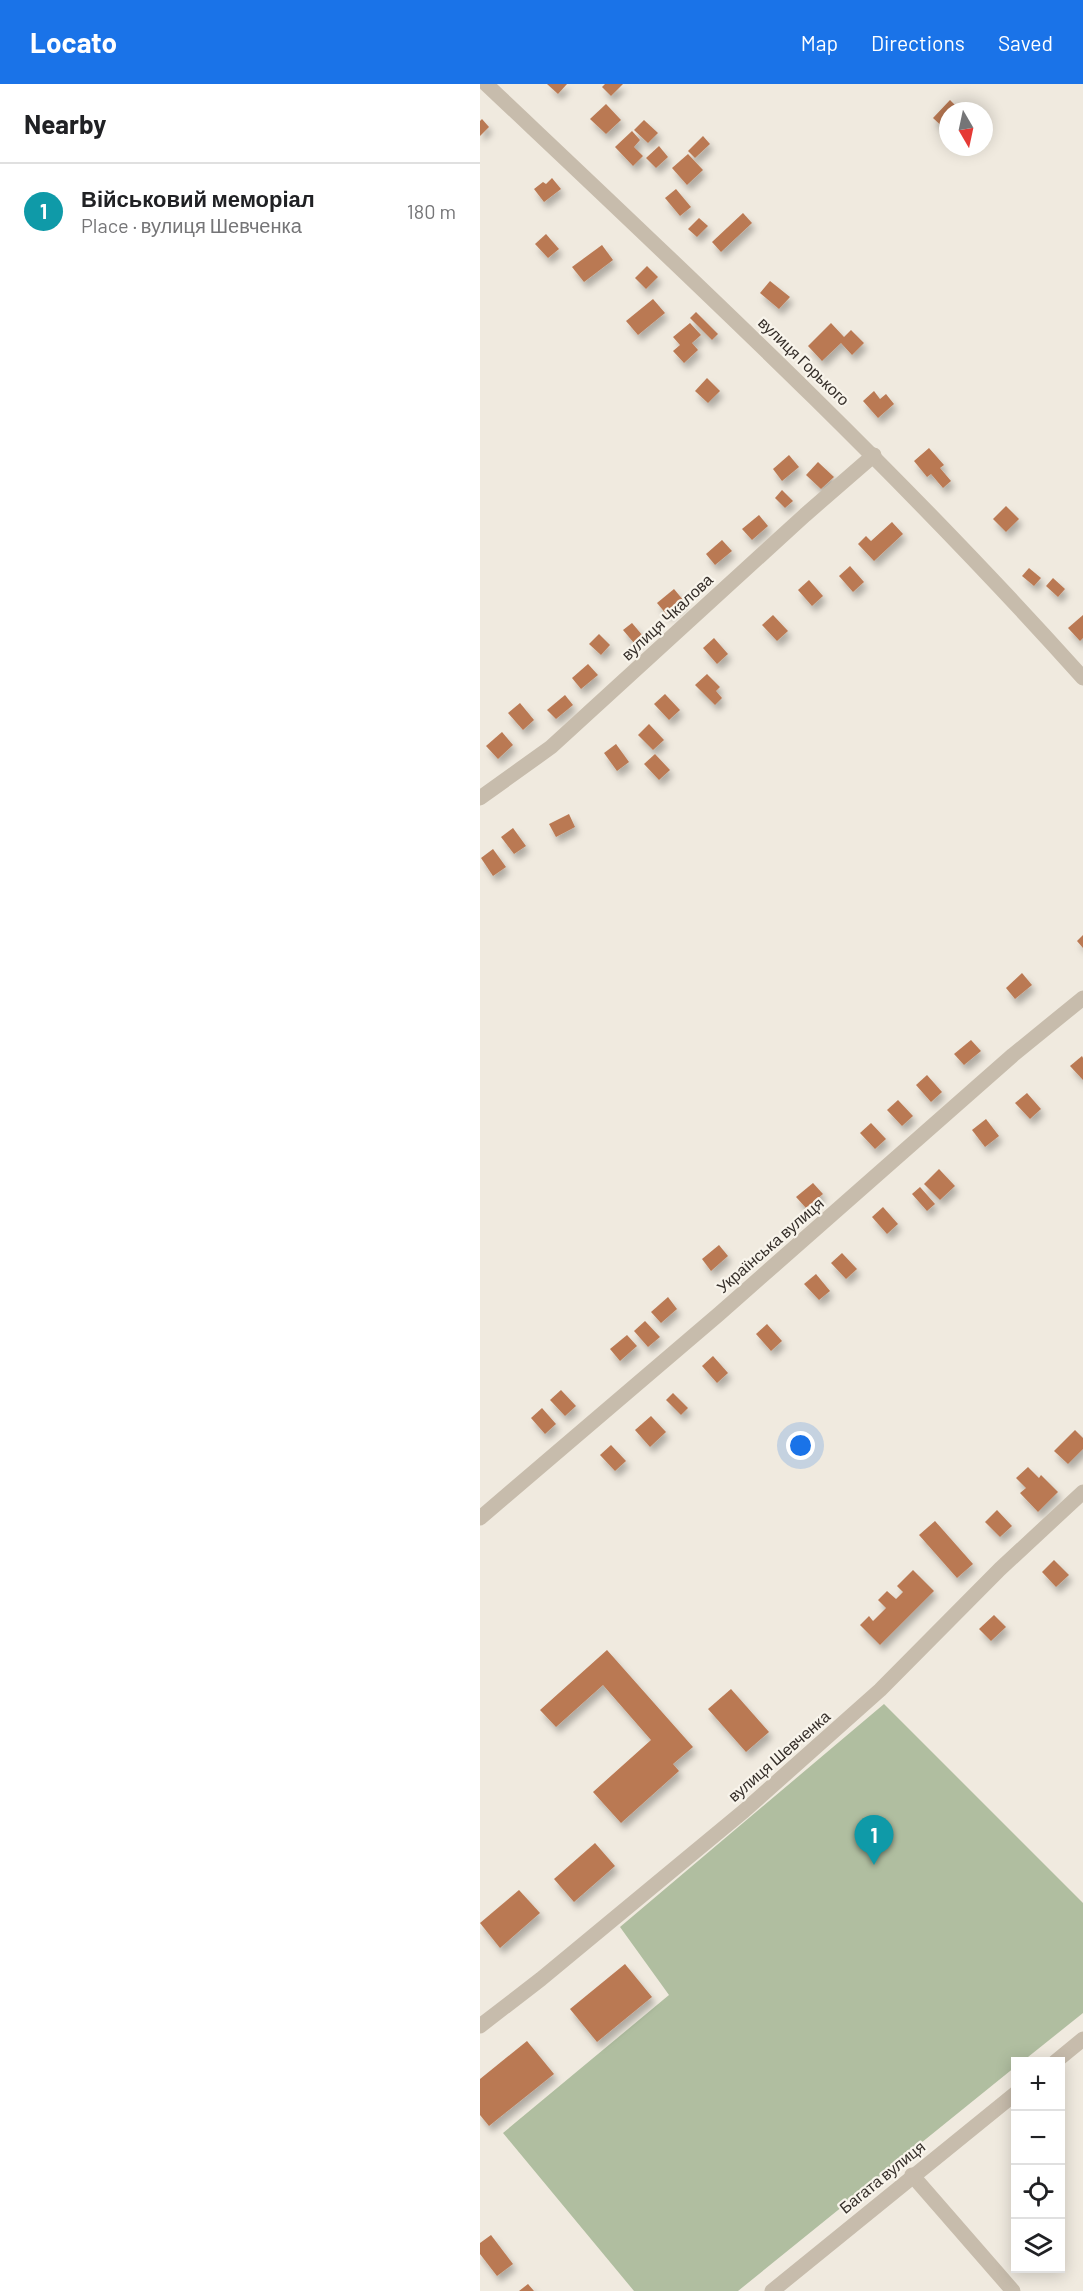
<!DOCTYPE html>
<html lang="en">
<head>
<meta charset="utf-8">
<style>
	:root { --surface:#fff; --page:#f2f2f2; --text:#202124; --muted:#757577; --line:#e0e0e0; --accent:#1a73e8 }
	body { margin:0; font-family:Barlow,sans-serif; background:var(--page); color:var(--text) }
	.controls { position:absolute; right:18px; bottom:18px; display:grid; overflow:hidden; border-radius:0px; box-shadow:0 3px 15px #0003 }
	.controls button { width:54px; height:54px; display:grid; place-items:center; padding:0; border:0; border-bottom:2px solid var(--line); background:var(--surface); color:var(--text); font:30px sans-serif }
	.compass { position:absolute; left:459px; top:18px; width:54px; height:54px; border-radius:50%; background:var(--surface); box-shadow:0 3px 15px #0003; rotate:171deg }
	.you { position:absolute; left:321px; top:1362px; width:21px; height:21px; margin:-15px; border:4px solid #fff; border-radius:50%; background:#1a73e8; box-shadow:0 0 0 9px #1a73e833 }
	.badge { display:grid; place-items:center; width:39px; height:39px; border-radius:50%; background:var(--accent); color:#fff; font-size:20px; font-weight:700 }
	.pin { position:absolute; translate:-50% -50px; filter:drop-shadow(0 2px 3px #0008) }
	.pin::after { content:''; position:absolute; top:32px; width:21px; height:18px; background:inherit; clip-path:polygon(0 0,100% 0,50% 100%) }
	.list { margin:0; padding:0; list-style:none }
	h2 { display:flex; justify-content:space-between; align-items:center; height:78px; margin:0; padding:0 24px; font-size:26px }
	h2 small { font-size:20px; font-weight:400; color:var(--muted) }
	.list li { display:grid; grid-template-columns:39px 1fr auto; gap:18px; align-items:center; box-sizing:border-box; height:96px; padding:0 24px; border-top:2px solid var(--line) }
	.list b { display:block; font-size:22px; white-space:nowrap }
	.list p { margin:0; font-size:20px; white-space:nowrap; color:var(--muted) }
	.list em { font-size:20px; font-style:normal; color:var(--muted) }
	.icon { flex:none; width:33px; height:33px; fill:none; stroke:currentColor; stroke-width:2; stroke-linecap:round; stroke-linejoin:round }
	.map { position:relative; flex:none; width:603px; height:2207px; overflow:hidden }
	header { display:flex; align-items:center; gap:36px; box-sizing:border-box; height:84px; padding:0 30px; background:var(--accent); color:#fff }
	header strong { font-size:28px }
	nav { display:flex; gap:33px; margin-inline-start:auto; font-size:21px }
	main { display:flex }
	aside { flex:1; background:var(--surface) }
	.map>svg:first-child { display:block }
	.green { fill:#b0bea0 }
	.building { fill:#ba7953; filter:url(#shadow) }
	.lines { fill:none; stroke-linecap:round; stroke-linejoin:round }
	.minor { stroke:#c7bcac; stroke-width:15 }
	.labels { text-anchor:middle; stroke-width:4.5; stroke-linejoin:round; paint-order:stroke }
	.street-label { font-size:16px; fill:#362f2a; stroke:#f8f4eb }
</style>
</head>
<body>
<header>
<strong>Locato</strong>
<nav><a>Map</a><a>Directions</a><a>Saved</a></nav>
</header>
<main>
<aside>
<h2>Nearby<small></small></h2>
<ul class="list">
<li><span class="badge" style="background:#0f9aa8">1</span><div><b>Військовий меморіал</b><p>Place · вулиця Шевченка</p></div><em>180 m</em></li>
</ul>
</aside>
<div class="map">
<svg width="603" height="2207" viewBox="0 0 603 2207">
	<defs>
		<filter id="shadow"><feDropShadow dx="3.5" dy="6" stdDeviation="3" flood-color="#0004"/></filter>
	</defs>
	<rect width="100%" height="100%" fill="#f0eadf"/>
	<polygon class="green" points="404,1620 603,1819 603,1929 543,1977 536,1978 535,1983 258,2207 154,2207 23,2049 189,1911 140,1843"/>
	<g class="building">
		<polygon points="67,0 87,0 78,10"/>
		<polygon points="125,0 143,0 131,12 122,3"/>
		<polygon points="470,16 481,27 468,27 468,48 453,34"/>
		<polygon points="126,20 141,36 126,50 110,35"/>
		<polygon points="2,35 9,43 0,52 0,37"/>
		<polygon points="164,36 178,49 168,59 154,46"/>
		<polygon points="152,47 160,56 154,63 163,72 153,82 135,63"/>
		<polygon points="223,52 230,60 215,74 208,67"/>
		<polygon points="179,62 188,73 176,84 166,74"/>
		<polygon points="208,70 223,86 207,101 192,84"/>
		<polygon points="72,94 81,105 64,118 54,105 63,98 66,100"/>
		<polygon points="196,105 211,123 200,132 185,114"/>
		<polygon points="263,129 272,139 241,168 232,158"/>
		<polygon points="219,134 228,142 217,153 208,145"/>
		<polygon points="66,150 79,165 68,174 55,160"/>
		<polygon points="122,161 133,176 104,198 92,183"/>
		<polygon points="167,182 178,193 166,205 155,194"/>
		<polygon points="290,197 310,213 299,225 280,209"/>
		<polygon points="173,215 185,229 158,251 146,237"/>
		<polygon points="216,228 238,250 232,256 210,234"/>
		<polygon points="210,239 221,251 212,259 218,266 204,279 193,267 200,261 193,253"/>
		<polygon points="351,239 364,253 371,246 384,259 372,271 361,259 342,277 328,262"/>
		<polygon points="227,294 240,307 228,319 215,307"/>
		<polygon points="394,307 400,315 406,310 414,320 398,334 383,317"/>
		<polygon points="449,364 464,381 460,384 471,397 463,404 451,390 447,393 434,377"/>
		<polygon points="309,371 319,383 302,397 293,385"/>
		<polygon points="338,378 354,393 341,405 326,391"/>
		<polygon points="302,406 313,417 305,424 295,414"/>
		<polygon points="526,422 539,435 526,448 513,435"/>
		<polygon points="279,431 288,442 272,456 262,445"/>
		<polygon points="412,438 423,450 394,477 378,460 386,452 391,457"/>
		<polygon points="242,456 252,467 235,481 226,470"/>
		<polygon points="370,482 384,498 373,508 359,492"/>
		<polygon points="549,484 561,494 554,502 542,492"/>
		<polygon points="573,494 585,505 578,513 566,502"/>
		<polygon points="329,496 343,512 332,522 318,506"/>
		<polygon points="194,505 204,517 187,531 177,519"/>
		<polygon points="293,531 308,547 297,557 282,541"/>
		<polygon points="603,531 603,554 600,557 588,544"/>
		<polygon points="152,539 163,552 154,559 143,546"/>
		<polygon points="119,550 130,561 121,571 109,560"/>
		<polygon points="234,554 248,570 237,580 223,564"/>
		<polygon points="108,580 118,591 101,605 92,594"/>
		<polygon points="227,590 240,603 236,607 242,614 235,621 215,601"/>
		<polygon points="185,610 200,626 189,636 174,620"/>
		<polygon points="85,611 93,621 76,635 67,626"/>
		<polygon points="40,619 54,636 43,646 28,629"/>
		<polygon points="169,640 184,656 173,666 158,651"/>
		<polygon points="22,648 33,661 18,675 6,662"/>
		<polygon points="136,660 149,678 137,687 124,669"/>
		<polygon points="175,670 190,686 179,696 164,680"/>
		<polygon points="89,730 95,743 76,753 69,740"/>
		<polygon points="33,744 46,762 34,770 21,753"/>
		<polygon points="13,765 26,783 13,792 1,774"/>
		<polygon points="603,851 603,864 597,857"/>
		<polygon points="542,889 552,901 535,915 526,904"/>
		<polygon points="491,956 501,967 484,981 474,970"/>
		<polygon points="602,972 603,974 603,996 590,982"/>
		<polygon points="447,991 462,1008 451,1018 436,1001"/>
		<polygon points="547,1009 561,1025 550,1035 535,1019"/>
		<polygon points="418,1016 433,1032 422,1042 407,1026"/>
		<polygon points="506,1035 519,1052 505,1063 492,1046"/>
		<polygon points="391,1039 406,1055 395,1065 380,1049"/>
		<polygon points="459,1085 475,1102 460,1116 444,1100"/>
		<polygon points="333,1099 343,1110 326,1124 316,1113"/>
		<polygon points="440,1103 455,1120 447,1127 432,1110"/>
		<polygon points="403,1123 418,1140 407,1150 392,1133"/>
		<polygon points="239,1161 248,1172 231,1187 222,1175"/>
		<polygon points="362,1169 377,1185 366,1195 351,1179"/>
		<polygon points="336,1190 350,1207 339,1216 324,1200"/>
		<polygon points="188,1213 197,1225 181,1239 171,1228"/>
		<polygon points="165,1237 180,1253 168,1263 154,1247"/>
		<polygon points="287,1240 302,1257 291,1267 276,1250"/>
		<polygon points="147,1251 157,1262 140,1277 130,1265"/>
		<polygon points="233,1272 248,1289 237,1299 222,1282"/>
		<polygon points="81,1306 96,1322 85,1332 70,1316"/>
		<polygon points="193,1309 208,1324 201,1331 186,1316"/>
		<polygon points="62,1324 76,1340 65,1350 51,1334"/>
		<polygon points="171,1332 186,1348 170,1363 155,1346"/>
		<polygon points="595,1346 603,1354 603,1365 588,1380 574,1367"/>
		<polygon points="131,1361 146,1377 135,1387 120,1371"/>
		<polygon points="548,1383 559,1394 561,1391 578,1408 558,1428 540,1409 546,1404 536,1394"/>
		<polygon points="517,1426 532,1442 520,1453 505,1438"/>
		<polygon points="455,1437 493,1480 477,1494 439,1451"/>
		<polygon points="574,1476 589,1491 576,1503 562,1488"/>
		<polygon points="433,1486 454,1507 400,1561 380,1541 389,1532 393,1537 406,1524 398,1516 407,1507 416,1515 423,1508 417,1502"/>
		<polygon points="514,1531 526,1543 511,1557 499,1545"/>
		<polygon points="127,1566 213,1663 193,1680 199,1687 141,1739 113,1708 171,1656 123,1601 76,1643 60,1626"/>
		<polygon points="251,1605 289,1648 266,1668 228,1625"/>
		<polygon points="115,1759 135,1782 94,1818 74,1795"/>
		<polygon points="39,1806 60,1829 20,1864 0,1839"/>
		<polygon points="145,1880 172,1913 117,1958 90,1925"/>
		<polygon points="47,1957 74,1990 9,2042 0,2031 0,1995"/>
		<polygon points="11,2151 33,2180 17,2192 0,2170 0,2159"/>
		<polygon points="48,2200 54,2207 39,2207"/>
	</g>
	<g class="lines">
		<g class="minor">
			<path d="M6 0C210 193 415 384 603 594"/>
			<polyline points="0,714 71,663 325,431 394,371"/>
			<polyline points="0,1434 239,1230 533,971 603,914"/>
			<polyline points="0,1942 61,1895 264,1727 400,1606 520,1485 603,1408"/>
			<polyline points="575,1978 603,1955"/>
			<polyline points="432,2091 533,2207"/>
			<polyline points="292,2207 536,2009"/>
		</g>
	</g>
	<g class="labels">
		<g class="street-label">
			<text transform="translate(324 277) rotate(44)" y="6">вулиця Горького</text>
			<text transform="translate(187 533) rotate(-43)" y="6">вулиця Чкалова</text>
			<text transform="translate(290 1161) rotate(-41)" y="6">Українська вулиця</text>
			<text transform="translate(299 1672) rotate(-41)" y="6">вулиця Шевченка</text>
			<text transform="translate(402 2093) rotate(-39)" y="6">Багата вулиця</text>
		</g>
	</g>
</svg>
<div class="controls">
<button>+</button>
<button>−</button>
<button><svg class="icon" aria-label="locate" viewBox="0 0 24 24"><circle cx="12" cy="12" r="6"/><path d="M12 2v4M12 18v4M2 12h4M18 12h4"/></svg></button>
<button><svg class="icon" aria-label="layers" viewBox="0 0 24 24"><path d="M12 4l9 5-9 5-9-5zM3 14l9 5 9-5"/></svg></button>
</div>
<svg class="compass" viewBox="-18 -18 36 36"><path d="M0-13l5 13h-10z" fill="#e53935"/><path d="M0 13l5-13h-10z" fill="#757577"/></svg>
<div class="you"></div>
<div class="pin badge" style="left:394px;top:1781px;background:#0f9aa8">1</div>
</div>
</main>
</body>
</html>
